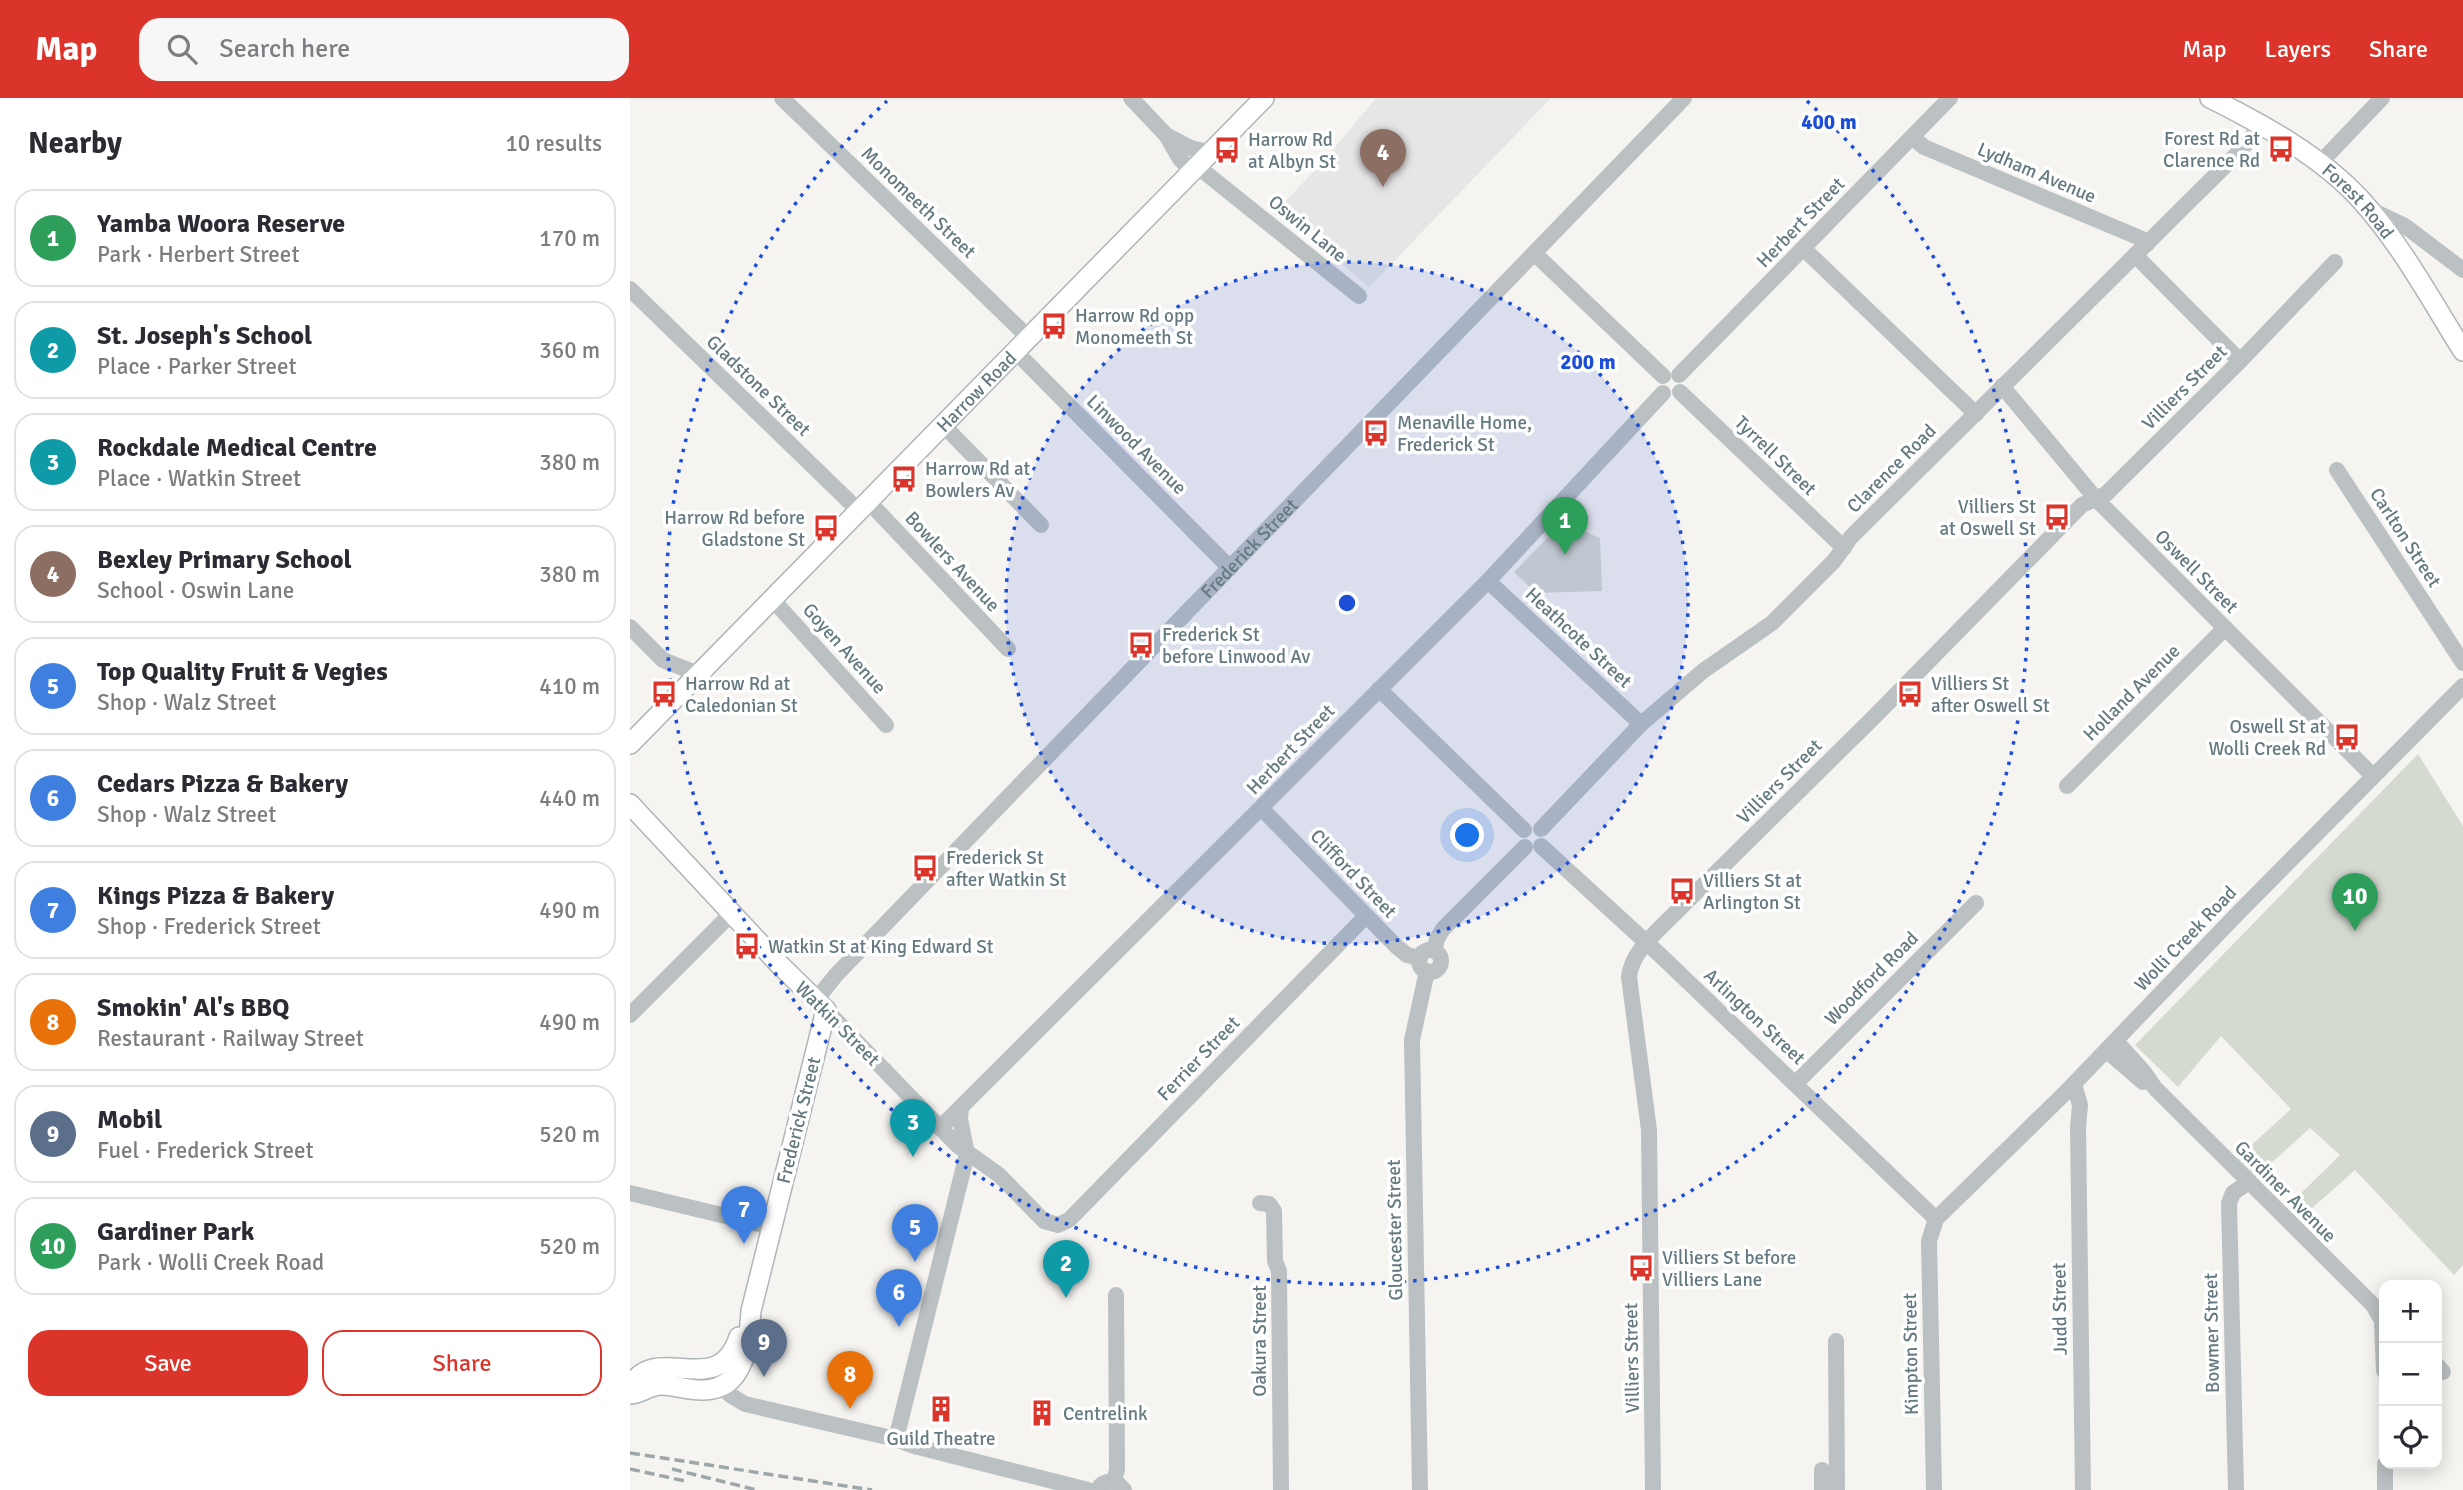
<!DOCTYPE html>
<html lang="en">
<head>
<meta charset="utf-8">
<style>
	:root { --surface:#fff; --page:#f7f7f7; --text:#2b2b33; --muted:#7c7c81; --line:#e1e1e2; --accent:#db352b }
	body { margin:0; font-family:Signika,sans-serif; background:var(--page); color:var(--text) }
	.controls { position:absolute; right:21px; bottom:21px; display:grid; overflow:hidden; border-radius:14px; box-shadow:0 4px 18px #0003 }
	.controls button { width:63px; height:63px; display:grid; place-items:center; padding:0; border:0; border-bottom:2px solid var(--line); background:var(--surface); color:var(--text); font:35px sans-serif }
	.you { position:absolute; left:838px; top:738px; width:24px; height:24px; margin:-18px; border:5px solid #fff; border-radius:50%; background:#1a73e8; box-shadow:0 0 0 10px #1a73e833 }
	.badge { display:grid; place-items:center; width:46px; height:46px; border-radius:50%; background:var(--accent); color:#fff; font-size:23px; font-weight:700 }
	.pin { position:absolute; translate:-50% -58px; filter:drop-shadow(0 2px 4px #0008) }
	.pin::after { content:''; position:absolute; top:37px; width:24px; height:21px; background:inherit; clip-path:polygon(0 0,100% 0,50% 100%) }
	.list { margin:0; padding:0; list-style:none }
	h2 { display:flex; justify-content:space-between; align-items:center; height:91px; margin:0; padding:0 28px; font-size:30px }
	h2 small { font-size:23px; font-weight:400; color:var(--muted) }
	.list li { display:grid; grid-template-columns:46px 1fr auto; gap:21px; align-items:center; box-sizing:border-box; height:98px; margin:0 14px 14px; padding:0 14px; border:2px solid var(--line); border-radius:21px }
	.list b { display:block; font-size:26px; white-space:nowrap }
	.list p { margin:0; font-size:23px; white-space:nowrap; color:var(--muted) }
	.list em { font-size:23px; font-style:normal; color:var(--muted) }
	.actions { display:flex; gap:14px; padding:21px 28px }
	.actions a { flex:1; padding:16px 0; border:2px solid var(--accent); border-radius:21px; text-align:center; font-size:24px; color:var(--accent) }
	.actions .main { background:var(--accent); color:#fff }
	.icon { flex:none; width:38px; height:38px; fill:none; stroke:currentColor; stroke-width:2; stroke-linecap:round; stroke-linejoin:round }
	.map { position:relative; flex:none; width:1833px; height:1392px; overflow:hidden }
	header { display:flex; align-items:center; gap:42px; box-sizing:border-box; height:98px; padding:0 35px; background:var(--accent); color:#fff }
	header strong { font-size:33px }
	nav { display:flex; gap:38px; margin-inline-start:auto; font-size:24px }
	.search { width:490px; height:63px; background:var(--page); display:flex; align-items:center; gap:18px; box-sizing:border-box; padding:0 24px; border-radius:21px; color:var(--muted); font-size:26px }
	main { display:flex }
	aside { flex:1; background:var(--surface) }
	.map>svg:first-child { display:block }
	.built { fill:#e5e6e5 }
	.green { fill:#d5dad1 }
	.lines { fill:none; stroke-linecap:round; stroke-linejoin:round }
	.major-casing { stroke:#afb5b8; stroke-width:22 }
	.minor { stroke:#bbc1c3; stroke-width:16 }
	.major { stroke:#fff; stroke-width:19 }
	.rail { stroke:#9da6a9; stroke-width:3.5; stroke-dasharray:10 5; stroke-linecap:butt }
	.ring { fill:none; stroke:#1d4ed8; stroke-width:3.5; stroke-dasharray:3.5 7 }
	.labels { text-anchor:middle; stroke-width:7; stroke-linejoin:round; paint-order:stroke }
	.poi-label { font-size:19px; fill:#657981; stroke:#fff; text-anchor:start }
	.street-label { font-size:19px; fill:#657981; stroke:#fff }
	.centre { fill:#1d4ed8; stroke:#fff; stroke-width:3.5 }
	.ring-label { font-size:21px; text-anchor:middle; font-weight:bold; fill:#1d4ed8; stroke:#fff; stroke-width:7; stroke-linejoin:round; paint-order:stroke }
</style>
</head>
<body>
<header>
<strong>Map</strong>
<div class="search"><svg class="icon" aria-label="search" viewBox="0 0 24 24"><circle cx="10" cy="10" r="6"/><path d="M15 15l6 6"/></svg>Search here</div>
<nav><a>Map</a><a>Layers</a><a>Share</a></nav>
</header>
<main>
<aside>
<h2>Nearby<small>10 results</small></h2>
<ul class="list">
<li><span class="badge" style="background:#2e9e5b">1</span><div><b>Yamba Woora Reserve</b><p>Park · Herbert Street</p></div><em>170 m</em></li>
<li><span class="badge" style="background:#0f9aa8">2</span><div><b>St. Joseph's School</b><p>Place · Parker Street</p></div><em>360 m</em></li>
<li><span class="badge" style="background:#0f9aa8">3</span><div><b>Rockdale Medical Centre</b><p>Place · Watkin Street</p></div><em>380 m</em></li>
<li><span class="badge" style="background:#8d6e63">4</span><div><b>Bexley Primary School</b><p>School · Oswin Lane</p></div><em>380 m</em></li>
<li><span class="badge" style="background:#3f7fe0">5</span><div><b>Top Quality Fruit &amp; Vegies</b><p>Shop · Walz Street</p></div><em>410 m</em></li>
<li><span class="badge" style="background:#3f7fe0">6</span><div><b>Cedars Pizza &amp; Bakery</b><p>Shop · Walz Street</p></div><em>440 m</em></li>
<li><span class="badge" style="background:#3f7fe0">7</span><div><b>Kings Pizza &amp; Bakery</b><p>Shop · Frederick Street</p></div><em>490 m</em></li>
<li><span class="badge" style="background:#e8710a">8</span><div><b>Smokin' Al's BBQ</b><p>Restaurant · Railway Street</p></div><em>490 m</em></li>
<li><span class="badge" style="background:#5c6f8a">9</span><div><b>Mobil</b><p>Fuel · Frederick Street</p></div><em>520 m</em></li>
<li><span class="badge" style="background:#2e9e5b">10</span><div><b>Gardiner Park</b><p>Park · Wolli Creek Road</p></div><em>520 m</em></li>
</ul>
<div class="actions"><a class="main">Save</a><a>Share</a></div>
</aside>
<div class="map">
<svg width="1833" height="1392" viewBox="0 0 1833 1392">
	<rect width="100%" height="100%" fill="#f5f4f1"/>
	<polygon class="built" points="746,0 921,0 739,189 648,111 691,66"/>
	<g class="green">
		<polygon points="933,424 970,440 972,493 906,495 884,474"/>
		<polygon points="1788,656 1833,728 1833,1167 1824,1177 1725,1072 1671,1120 1659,1107 1710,1057 1680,1030 1626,1079 1607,1060 1661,1011 1591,938 1548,989 1505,947"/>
	</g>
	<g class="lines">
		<g class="major-casing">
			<g id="major">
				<path id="s2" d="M1580 0C1632 26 1691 58 1731 102 1771 146 1801 202 1833 253"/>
				<path id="s3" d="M0 646 634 0"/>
				<path d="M0 706 149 866 196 912 121 1213C119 1245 115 1291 74 1292 59 1293 45 1287 31 1287 19 1287 11 1296 0 1296"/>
				<path d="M0 1289C26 1242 88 1304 109 1239"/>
			</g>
		</g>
		<g class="minor">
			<polyline points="152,0 398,239"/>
			<polyline points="501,0 536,37 550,61 562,73"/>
			<polyline points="536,37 561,50 580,54"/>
			<polyline points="1282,39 1294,49 1510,140 1517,146"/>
			<polyline points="1689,66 1752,0"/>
			<polyline points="567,68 729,198"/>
			<polyline points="1739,111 1775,128 1833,172"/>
			<polyline points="1174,151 1346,316"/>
			<polyline points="904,155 1033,278"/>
			<polyline points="1505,157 1610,263"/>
			<polyline points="0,191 229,413"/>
			<polyline points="385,253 600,470"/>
			<polyline points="1049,277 1320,0"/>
			<polyline points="1372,288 1467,402 1743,678"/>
			<polyline points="1050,294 1214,450"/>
			<polyline points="313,327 411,427"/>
			<polyline points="1707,372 1833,565"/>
			<polyline points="238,403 378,551"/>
			<polyline points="858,483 1011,626"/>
			<polyline points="143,502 256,627"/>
			<polyline points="0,529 33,562 68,576"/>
			<polyline points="749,591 894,732"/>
			<polyline points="1437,688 1595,530"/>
			<polyline points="632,711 766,848 777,857 790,860"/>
			<polyline points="911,731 1011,626 1073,573 1142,525 1204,463 1221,439 1610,53 1632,26"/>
			<polyline points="911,748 1029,856 1306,1121"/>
			<circle cx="800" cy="863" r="11"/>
			<polyline points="804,853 807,841 813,831 895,749"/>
			<path id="s1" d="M186 902 206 877 1054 0"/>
			<polyline points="196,912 327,1047 369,1077 414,1123 428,1127 439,1122 736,818"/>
			<polyline points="0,917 102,815"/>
			<polyline points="1486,943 1514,974 1525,990 1743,1207 1754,1226"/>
			<polyline points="1477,953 1513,984"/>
			<polyline points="1166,985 1346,805"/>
			<polyline points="1444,986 1450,1007 1448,1030 1453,1392"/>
			<polyline points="310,1030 858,483 1033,295"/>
			<polyline points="0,1095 141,1129"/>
			<polyline points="630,1105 639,1106 644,1113 645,1163 649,1173 651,1392"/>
			<polyline points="1752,1226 1754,1273"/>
			<polyline points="1206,1243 1207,1392"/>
			<polyline points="1807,1267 1813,1274"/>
			<polyline points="92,1277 100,1297 115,1306 266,1341 284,1348 458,1392"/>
			<polyline points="266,1341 337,1056 330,1021 331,1009"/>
			<polyline points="1755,1366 1755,1392"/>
			<polyline points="484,1384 487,1371 486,1197"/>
			<path d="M467 1392C474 1381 486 1381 494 1392"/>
			<polyline points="790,1392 782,942 797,873"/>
			<path d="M1023 1392 1019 1032 999 879C1001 858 1018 842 1032 828L1243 620 1452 407 1476 396 1610 263 1705 164"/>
			<polyline points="1192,1392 1192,1372"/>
			<polyline points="1304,1392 1299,1143 1306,1121 1435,995 1610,813 1833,588"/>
			<polyline points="1606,1392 1599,1105 1603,1095 1617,1085"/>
		</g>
		<use href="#major" class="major"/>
		<g class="rail">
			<polyline points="0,1355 242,1392"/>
			<polyline points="0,1371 55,1383"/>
			<polyline points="42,1371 127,1392"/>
		</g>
	</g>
	<circle cx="717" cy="505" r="341" fill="#1d4ed8" fill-opacity=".12"/>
	<g class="ring">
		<circle cx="717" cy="505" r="341"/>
		<path d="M1177 3A681 681 0 1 1 257 3"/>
	</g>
	<defs>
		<g id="bus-bare" transform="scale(2.1)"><path d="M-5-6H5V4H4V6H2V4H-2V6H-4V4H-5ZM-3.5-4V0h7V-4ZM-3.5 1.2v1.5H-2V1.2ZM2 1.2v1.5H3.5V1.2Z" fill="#db352b" stroke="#fff" stroke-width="2.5" paint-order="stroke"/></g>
		<g id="building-bare" transform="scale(2.1)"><path d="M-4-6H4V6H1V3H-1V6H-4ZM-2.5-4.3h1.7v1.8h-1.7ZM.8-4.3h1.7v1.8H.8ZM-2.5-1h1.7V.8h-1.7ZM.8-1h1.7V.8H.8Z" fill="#db352b" stroke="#fff" stroke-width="2.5" paint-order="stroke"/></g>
	</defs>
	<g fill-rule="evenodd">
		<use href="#bus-bare" x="1651" y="51"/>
		<use href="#bus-bare" x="597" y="52"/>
		<use href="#bus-bare" x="424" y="228"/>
		<use href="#bus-bare" x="746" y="335"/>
		<use href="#bus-bare" x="274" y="381"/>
		<use href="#bus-bare" x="1427" y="419"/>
		<use href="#bus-bare" x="196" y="430"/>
		<use href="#bus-bare" x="511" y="547"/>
		<use href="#bus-bare" x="34" y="596"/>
		<use href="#bus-bare" x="1280" y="596"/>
		<use href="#bus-bare" x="1717" y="639"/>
		<use href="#bus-bare" x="295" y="770"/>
		<use href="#bus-bare" x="1052" y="793"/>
		<use href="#bus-bare" x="117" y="848"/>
		<use href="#bus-bare" x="1011" y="1170"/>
		<use href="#building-bare" x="311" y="1311"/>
		<use href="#building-bare" x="412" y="1315"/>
	</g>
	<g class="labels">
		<g class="poi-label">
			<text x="1630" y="47" text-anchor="end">Forest Rd at<tspan x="1630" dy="22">Clarence Rd</tspan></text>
			<text x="618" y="48">Harrow Rd<tspan x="618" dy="22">at Albyn St</tspan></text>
			<text x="445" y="224">Harrow Rd opp<tspan x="445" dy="22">Monomeeth St</tspan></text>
			<text x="767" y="331">Menaville Home,<tspan x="767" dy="22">Frederick St</tspan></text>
			<text x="295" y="377">Harrow Rd at<tspan x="295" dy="22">Bowlers Av</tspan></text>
			<text x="1406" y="415" text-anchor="end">Villiers St<tspan x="1406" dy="22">at Oswell St</tspan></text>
			<text x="175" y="426" text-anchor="end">Harrow Rd before<tspan x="175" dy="22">Gladstone St</tspan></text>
			<text x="532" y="543">Frederick St<tspan x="532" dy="22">before Linwood Av</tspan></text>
			<text x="55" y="592">Harrow Rd at<tspan x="55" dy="22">Caledonian St</tspan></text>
			<text x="1301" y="592">Villiers St<tspan x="1301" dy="22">after Oswell St</tspan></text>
			<text x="1696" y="635" text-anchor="end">Oswell St at<tspan x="1696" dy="22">Wolli Creek Rd</tspan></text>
			<text x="316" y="766">Frederick St<tspan x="316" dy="22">after Watkin St</tspan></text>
			<text x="1073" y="789">Villiers St at<tspan x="1073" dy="22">Arlington St</tspan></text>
			<text x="138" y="855">Watkin St at King Edward St</text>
			<text x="1032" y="1166">Villiers St before<tspan x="1032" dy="22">Villiers Lane</tspan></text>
			<text x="433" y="1322">Centrelink</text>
			<text x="311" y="1347" text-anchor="middle">Guild Theatre</text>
		</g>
		<g class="street-label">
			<text transform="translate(1407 74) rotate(23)" y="7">Lydham Avenue</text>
			<text transform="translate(289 104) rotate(44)" y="7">Monomeeth Street</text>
			<text dy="7" stroke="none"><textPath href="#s2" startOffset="182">Forest Road</textPath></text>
			<text transform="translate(1170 124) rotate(-46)" y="7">Herbert Street</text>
			<text transform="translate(678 130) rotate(39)" y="7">Oswin Lane</text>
			<text transform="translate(129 287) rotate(44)" y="7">Gladstone Street</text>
			<text transform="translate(1554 289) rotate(-45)" y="7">Villiers Street</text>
			<text dy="7" stroke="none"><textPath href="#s3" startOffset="494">Harrow Road</textPath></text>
			<text transform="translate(507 346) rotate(45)" y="7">Linwood Avenue</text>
			<text transform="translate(1146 357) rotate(44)" y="7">Tyrrell Street</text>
			<text transform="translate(1261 370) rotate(-45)" y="7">Clarence Road</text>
			<text transform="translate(1776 439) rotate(57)" y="7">Carlton Street</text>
			<text dy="7" stroke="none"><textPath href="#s1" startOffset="626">Frederick Street</textPath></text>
			<text transform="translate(323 463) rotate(47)" y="7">Bowlers Avenue</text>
			<text transform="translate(1567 473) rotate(45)" y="7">Oswell Street</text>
			<text transform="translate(949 539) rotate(43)" y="7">Heathcote Street</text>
			<text transform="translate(215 550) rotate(48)" y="7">Goyen Avenue</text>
			<text transform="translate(1501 594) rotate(-45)" y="7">Holland Avenue</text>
			<text transform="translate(660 651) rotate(-46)" y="7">Herbert Street</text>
			<text transform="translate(1149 683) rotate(-45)" y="7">Villiers Street</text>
			<text transform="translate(724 775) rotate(46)" y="7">Clifford Street</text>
			<text transform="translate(1555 840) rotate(-46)" y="7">Wolli Creek Road</text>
			<text transform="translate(1241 880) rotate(-45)" y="7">Woodford Road</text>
			<text transform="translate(1125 918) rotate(43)" y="7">Arlington Street</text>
			<text transform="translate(208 925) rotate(45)" y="7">Watkin Street</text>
			<text transform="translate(568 960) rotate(-46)" y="7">Ferrier Street</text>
			<text transform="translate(168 1022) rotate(-76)" y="7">Frederick Street</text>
			<text transform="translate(1656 1093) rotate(45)" y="7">Gardiner Avenue</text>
			<text transform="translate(764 1132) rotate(-91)" y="7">Gloucester Street</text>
			<text transform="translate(1429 1211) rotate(-91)" y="7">Judd Street</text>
			<text transform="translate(1581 1235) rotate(-91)" y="7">Bowmer Street</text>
			<text transform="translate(629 1243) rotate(-90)" y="7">Oakura Street</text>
			<text transform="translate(1280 1256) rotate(-91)" y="7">Kimpton Street</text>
			<text transform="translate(1001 1260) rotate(-91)" y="7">Villiers Street</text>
		</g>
	</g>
	<circle cx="717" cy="505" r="10" class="centre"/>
	<g class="ring-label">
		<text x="1199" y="31">400 m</text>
		<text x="958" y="271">200 m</text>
	</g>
</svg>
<div class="controls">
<button>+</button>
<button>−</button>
<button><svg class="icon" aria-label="locate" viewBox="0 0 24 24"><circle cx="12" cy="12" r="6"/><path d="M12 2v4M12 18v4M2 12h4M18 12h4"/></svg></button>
</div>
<div class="you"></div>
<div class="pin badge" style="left:935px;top:457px;background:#2e9e5b">1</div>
<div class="pin badge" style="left:436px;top:1200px;background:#0f9aa8">2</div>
<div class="pin badge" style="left:283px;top:1059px;background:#0f9aa8">3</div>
<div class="pin badge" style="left:753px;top:89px;background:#8d6e63">4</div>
<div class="pin badge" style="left:285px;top:1164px;background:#3f7fe0">5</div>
<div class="pin badge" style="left:269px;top:1229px;background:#3f7fe0">6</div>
<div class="pin badge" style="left:114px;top:1146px;background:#3f7fe0">7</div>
<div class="pin badge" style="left:220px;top:1311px;background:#e8710a">8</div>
<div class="pin badge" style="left:134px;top:1279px;background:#5c6f8a">9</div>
<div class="pin badge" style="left:1725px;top:833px;background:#2e9e5b">10</div>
</div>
</main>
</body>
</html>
